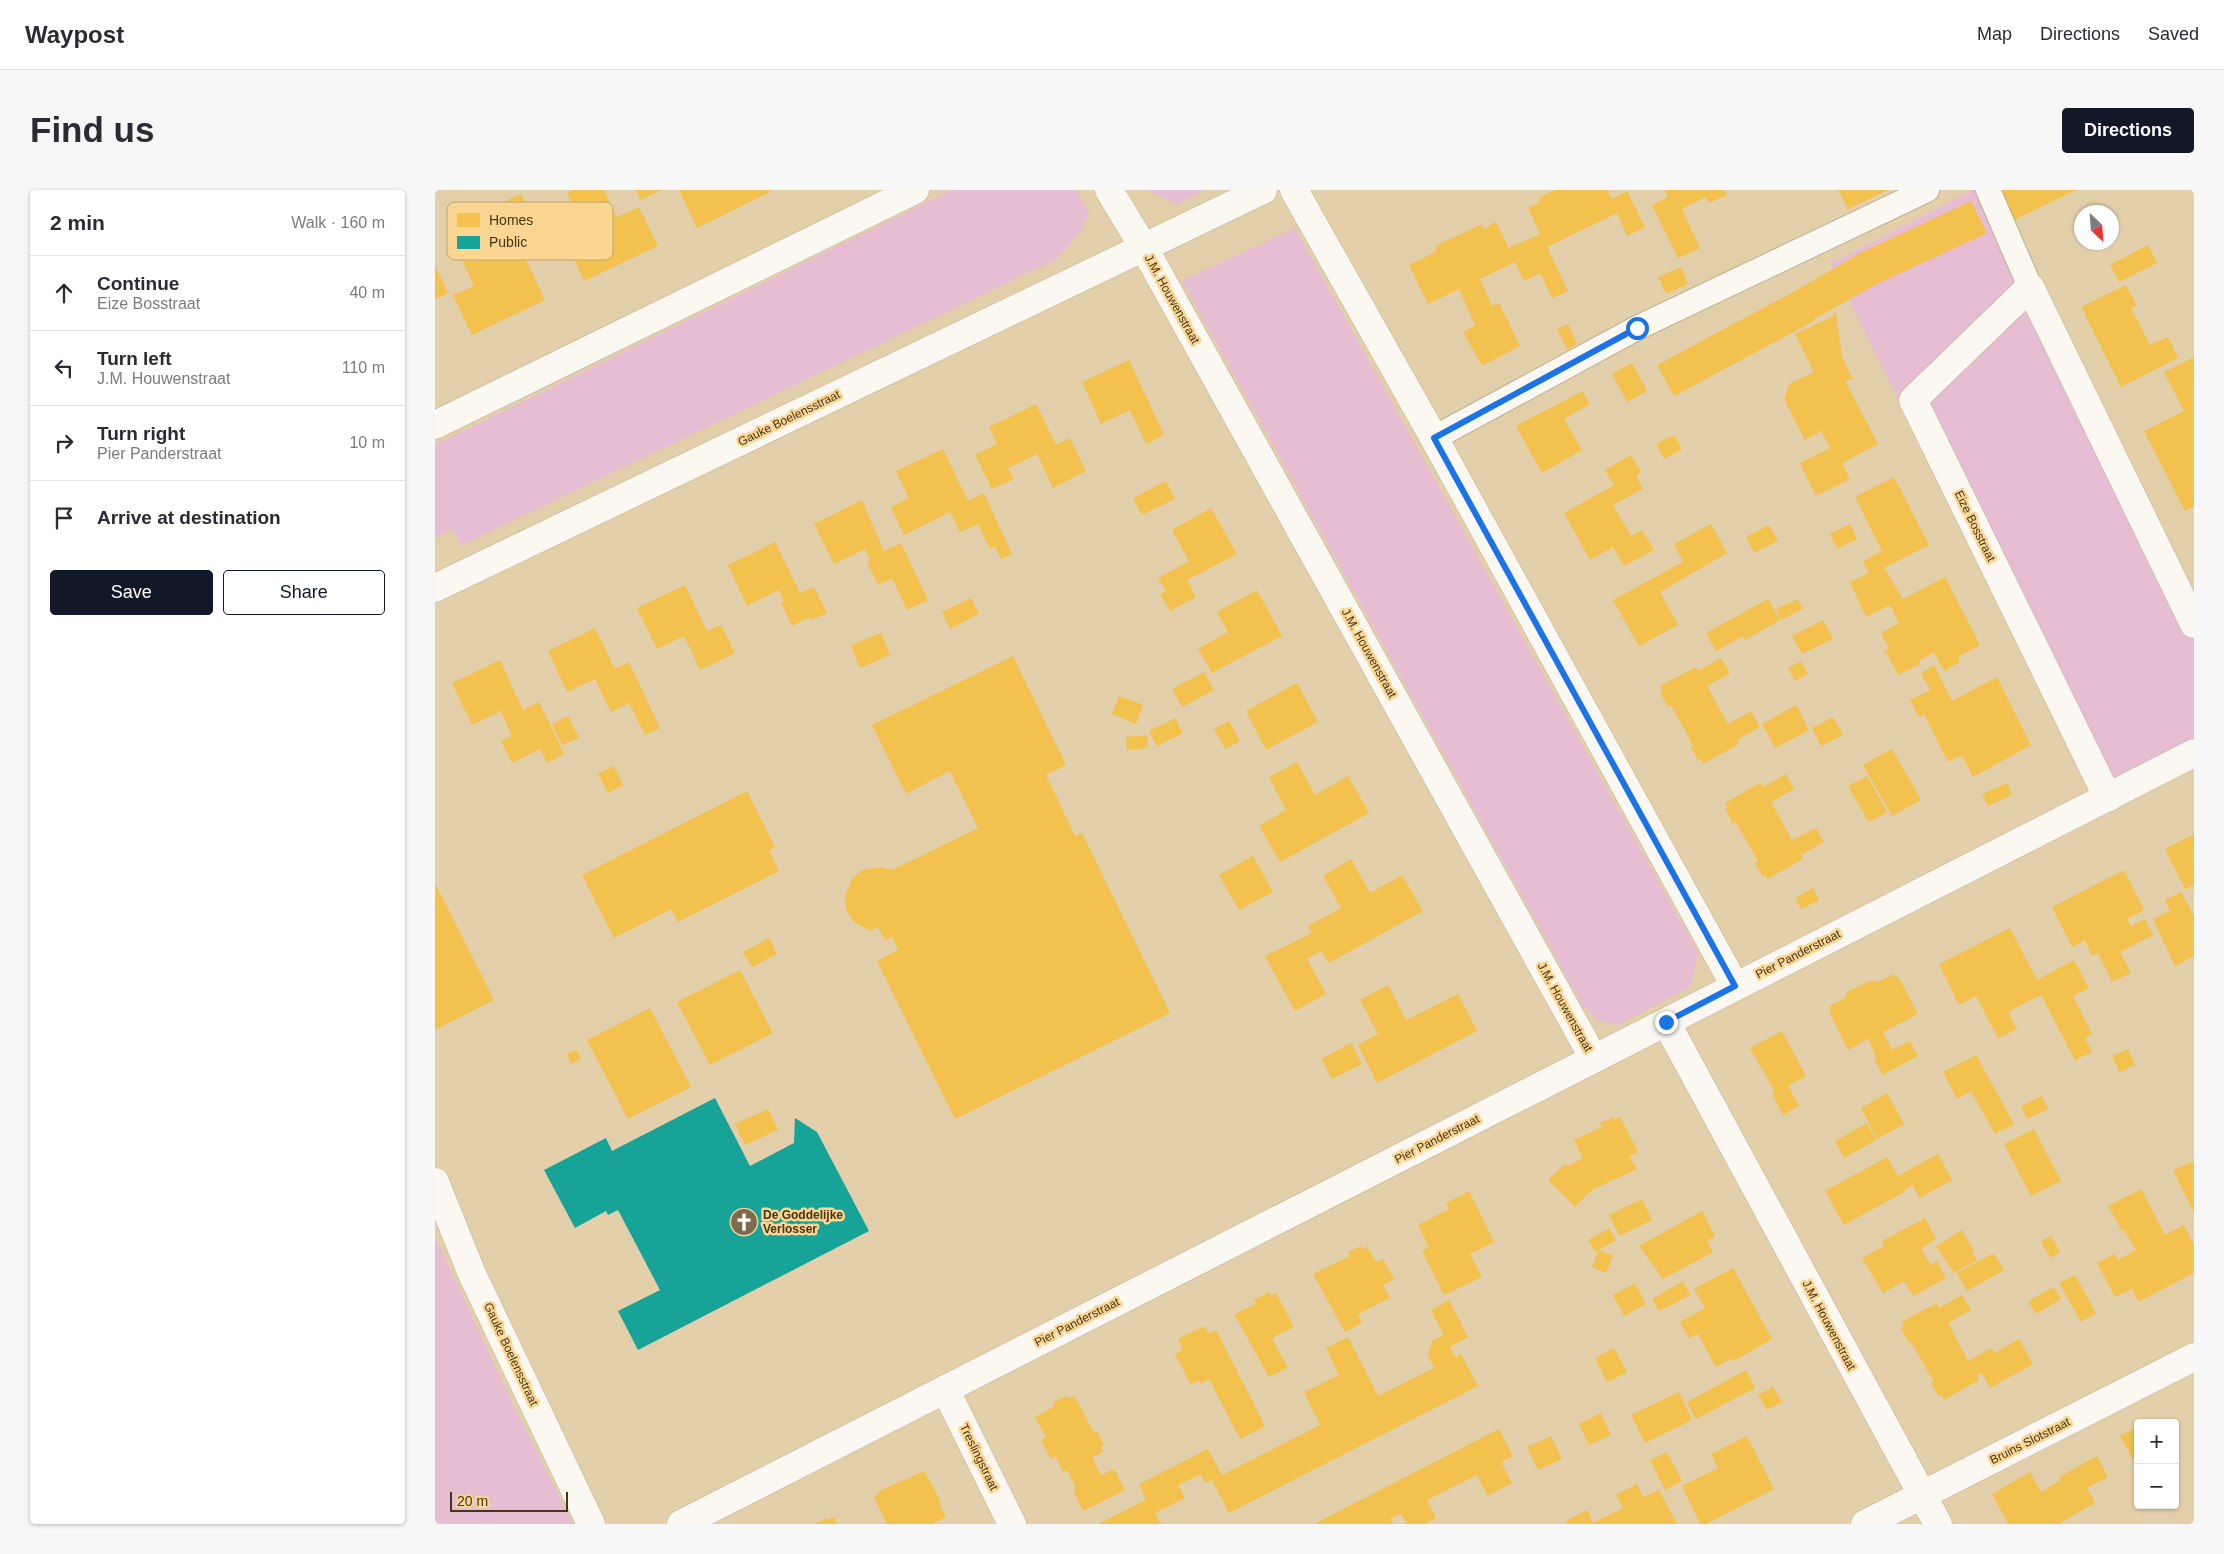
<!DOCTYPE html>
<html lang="en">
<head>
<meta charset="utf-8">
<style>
	:root { --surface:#fff; --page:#f7f7f7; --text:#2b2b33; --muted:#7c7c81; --line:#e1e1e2; --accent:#111827 }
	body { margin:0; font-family:Helvetica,sans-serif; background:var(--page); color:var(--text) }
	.controls { position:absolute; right:15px; bottom:15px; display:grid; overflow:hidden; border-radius:5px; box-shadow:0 1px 4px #0004 }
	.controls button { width:45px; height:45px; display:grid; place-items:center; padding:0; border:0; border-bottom:1px solid var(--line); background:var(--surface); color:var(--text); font:25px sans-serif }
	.compass { position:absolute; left:1639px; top:15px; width:45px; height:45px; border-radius:50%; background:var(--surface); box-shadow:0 1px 4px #0004; rotate:155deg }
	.scale { position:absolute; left:15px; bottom:12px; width:118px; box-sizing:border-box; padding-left:5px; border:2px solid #443519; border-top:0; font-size:14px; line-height:18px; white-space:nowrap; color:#443519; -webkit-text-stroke:4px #fbd592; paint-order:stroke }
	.stop { position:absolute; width:15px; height:15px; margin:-11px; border:4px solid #1a73e8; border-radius:50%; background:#fff }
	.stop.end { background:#1a73e8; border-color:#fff; box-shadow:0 1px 5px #0008 }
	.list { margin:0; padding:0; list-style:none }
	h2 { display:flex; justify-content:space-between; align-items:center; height:65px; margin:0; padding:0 20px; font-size:21px }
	h2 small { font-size:16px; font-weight:400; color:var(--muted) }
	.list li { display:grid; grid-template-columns:32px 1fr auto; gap:15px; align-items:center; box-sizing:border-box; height:75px; padding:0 20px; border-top:1px solid var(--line) }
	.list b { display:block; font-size:19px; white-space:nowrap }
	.list p { margin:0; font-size:16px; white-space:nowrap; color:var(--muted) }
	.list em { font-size:16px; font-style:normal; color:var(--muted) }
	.actions { display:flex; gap:10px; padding:15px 20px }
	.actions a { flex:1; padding:11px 0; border:1px solid var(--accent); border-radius:5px; text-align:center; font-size:18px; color:var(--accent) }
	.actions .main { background:var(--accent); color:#fff }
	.icon { flex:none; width:28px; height:28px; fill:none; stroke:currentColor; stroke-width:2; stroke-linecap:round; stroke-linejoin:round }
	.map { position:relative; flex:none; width:1759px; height:1334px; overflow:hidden; border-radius:5px }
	header { display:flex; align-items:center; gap:30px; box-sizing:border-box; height:70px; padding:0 25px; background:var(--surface); border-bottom:1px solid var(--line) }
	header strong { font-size:24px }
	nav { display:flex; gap:28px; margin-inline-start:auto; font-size:18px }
	.intro { display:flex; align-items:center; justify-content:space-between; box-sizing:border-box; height:120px; padding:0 30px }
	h1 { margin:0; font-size:35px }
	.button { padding:12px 22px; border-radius:5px; background:var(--accent); color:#fff; font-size:18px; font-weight:700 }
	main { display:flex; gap:30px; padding:0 30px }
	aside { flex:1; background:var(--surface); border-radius:5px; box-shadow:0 1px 4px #0004 }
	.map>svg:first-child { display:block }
	.green { fill:#e7bdd4 }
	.homes { fill:#f2c14e }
	.public { fill:#17a398 }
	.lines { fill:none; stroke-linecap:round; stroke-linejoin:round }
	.lane-casing { stroke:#bfb092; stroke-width:26 }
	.street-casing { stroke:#bfb092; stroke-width:29 }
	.secondary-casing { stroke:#bfb092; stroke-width:29 }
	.lane { stroke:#fbf8f2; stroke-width:24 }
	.street { stroke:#fbf8f2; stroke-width:28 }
	.secondary { stroke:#fbf8f2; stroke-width:28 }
	.route { stroke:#1a73e8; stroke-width:6 }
	.labels { text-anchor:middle; stroke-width:5; stroke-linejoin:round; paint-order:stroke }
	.street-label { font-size:12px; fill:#443519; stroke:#fbd592 }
	.poi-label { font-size:12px; font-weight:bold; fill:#443519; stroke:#fbd592; text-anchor:start }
	.key { fill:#fbd592; stroke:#c4a56e; stroke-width:1 }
	.key-label { font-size:14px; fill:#443519 }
</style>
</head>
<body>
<header>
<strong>Waypost</strong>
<nav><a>Map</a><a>Directions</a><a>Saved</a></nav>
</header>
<div class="intro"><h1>Find us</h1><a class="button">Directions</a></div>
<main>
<aside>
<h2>2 min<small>Walk · 160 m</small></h2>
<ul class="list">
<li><svg class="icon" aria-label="ahead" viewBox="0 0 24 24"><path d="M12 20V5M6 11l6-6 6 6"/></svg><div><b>Continue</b><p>Eize Bosstraat</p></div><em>40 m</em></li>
<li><svg class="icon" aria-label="left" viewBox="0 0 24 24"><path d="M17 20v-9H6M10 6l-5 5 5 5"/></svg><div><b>Turn left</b><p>J.M. Houwenstraat</p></div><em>110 m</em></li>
<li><svg class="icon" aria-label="right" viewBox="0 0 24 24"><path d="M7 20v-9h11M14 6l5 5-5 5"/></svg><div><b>Turn right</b><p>Pier Panderstraat</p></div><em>10 m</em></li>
<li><svg class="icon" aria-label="arrive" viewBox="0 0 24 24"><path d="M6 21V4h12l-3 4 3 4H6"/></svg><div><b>Arrive at destination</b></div></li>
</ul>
<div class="actions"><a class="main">Save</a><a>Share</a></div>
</aside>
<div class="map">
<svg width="1759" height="1334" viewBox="0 0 1759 1334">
	<rect width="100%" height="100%" fill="#e3cfaa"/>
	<g class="green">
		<polygon points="516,0 641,0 654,23 647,39 622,69 27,355 17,339 0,348 0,255"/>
		<polygon points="712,0 770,0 742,14"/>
		<polygon points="1538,0 1543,0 1759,450 1759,554 1657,604 1396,73"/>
		<polygon points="860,38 1263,763 1255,797 1183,835 1164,831 1148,816 747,91"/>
		<polygon points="2,1051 76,1210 138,1334 0,1334 0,1053"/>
	</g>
	<g class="homes">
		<polygon points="138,0 169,0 182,27 204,17 223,56 149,91 131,51 151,42 132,3"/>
		<polygon points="201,0 227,0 205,10"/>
		<polygon points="244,0 334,0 335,2 262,38"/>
		<polygon points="1119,0 1172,0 1177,9 1192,1 1210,37 1192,46 1182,23 1112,57 1133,101 1117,108 1105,83 1089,91 1080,72 1045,89 1057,116 1064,113 1085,156 1047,176 1028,142 1040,135 1024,99 993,114 974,75 1002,61 1000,56 1047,34 1049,39 1061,32 1074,58 1105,44 1093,18 1105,12 1104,8"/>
		<polygon points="1230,0 1289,0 1292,5 1274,13 1271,7 1247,19 1265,58 1243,68 1217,15 1233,7"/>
		<polygon points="1403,0 1453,0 1413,19"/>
		<polygon points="1562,0 1641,0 1577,31"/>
		<polygon points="86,4 96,26 112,19 125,48 89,66 110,110 37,145 18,105 39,96 21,57 51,43 59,59 62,57 66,66 85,57 88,51 69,12"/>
		<polygon points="1536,11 1552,43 1442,94 1379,129 1380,130 1364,139 1239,206 1222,175 1362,100 1425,63"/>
		<polygon points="1713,55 1722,73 1684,92 1675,75"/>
		<polygon points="0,75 13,103 0,109"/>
		<polygon points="1246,77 1253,94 1231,104 1223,87"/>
		<polygon points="1691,95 1702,116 1696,118 1715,155 1733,147 1743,168 1686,197 1646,117"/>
		<polygon points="1401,123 1407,167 1418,189 1410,191 1443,254 1407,273 1415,289 1381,306 1365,273 1395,258 1386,241 1370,250 1349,209 1354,194 1379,182 1360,144 1399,126 1398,124"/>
		<polygon points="1133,134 1142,154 1132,159 1122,139"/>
		<polygon points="1759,167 1759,316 1750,321 1709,241 1749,221 1729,182"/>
		<polygon points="694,170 729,245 711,254 695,220 666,234 647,192"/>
		<polygon points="1197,173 1212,201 1192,212 1177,184"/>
		<polygon points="1148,201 1155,214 1129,229 1147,260 1107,283 1081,236"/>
		<polygon points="601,214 621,255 635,248 651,281 618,298 602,264 573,278 579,289 557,299 540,265 562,254 554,237"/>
		<polygon points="1239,245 1247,259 1229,269 1221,254"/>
		<polygon points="508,259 533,311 549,303 577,364 566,369 560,356 555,359 543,334 525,342 515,322 469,345 456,317 474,308 461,281"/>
		<polygon points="1196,265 1206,282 1201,286 1208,299 1178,315 1196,346 1207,340 1219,360 1189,376 1178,357 1155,370 1129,323 1179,295 1170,280"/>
		<polygon points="1459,287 1494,355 1449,378 1468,409 1510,387 1545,455 1523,467 1525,472 1509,481 1499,462 1484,471 1485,474 1463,485 1451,462 1448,463 1448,461 1454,459 1446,443 1464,433 1455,415 1431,427 1415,392 1434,383 1428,371 1447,361 1420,307"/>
		<polygon points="731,291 740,309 707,325 698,308"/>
		<polygon points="427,310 449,361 466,353 493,410 472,420 457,388 443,395 432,372 435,370 430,359 399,374 379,334"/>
		<polygon points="776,318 802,364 752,390 761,407 735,421 725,404 731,401 723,388 754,371 737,340"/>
		<polygon points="1276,334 1292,363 1225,402 1243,435 1204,456 1178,410 1248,372 1239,354"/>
		<polygon points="1415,334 1422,349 1402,359 1395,344"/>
		<polygon points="1334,335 1343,351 1319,363 1311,347"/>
		<polygon points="340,352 365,403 379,397 392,423 376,430 375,427 357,436 346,413 349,411 344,400 312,416 293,375"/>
		<polygon points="250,395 272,441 286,435 300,463 265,480 249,446 222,459 202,418"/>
		<polygon points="822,400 847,446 777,483 763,459 793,442 782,422"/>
		<polygon points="536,408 544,424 515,439 507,422"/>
		<polygon points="1333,409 1345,430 1310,450 1308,446 1281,461 1271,443"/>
		<polygon points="1362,409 1368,419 1346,430 1341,419"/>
		<polygon points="1388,430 1398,449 1367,464 1357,446"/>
		<polygon points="160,438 180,479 194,472 225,538 210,545 194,513 176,522 160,489 132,502 113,461"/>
		<polygon points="446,443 455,465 425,478 416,455"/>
		<polygon points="578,466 631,575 611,585 640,646 647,643 735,823 520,929 442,771 463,760 457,747 450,750 443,737 435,741 418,731 411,719 410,706 417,689 427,680 445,677 457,680 543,638 515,581 471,604 437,535"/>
		<polygon points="1286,468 1295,483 1272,496 1293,534 1316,521 1325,537 1302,550 1304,554 1268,574 1266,569 1263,570 1255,556 1258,555 1236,515 1233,517 1225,502 1228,501 1225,496 1261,477 1263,481"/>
		<polygon points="65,470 88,520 104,512 129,564 112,573 105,559 77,573 66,551 77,546 66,521 37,535 17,493"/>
		<polygon points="1366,471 1373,484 1360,491 1353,478"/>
		<polygon points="1499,475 1517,511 1562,487 1596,555 1538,587 1527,565 1513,572 1489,524 1484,527 1475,510 1495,500 1486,483"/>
		<polygon points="769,482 779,500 747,517 737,499"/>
		<polygon points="862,493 883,532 831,560 811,521"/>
		<polygon points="684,506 708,515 701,534 677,524"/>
		<polygon points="1361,515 1374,540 1340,558 1327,534"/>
		<polygon points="133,526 144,548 127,555 117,534"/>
		<polygon points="1398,527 1408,545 1386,556 1377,538"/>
		<polygon points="740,528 748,543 722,556 714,541"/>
		<polygon points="794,531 805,551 790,559 779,539"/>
		<polygon points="712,545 713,558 692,560 691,547"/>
		<polygon points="1457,559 1486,610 1457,626 1428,575"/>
		<polygon points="862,572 880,605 913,586 934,623 845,672 824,636 851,620 834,587"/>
		<polygon points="179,576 188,595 173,603 163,584"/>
		<polygon points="1351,584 1359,599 1336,612 1357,650 1381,638 1389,652 1366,665 1368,669 1333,689 1330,685 1328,687 1320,673 1323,671 1300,631 1298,633 1290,619 1292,617 1290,613 1325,593 1328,597"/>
		<polygon points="1432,586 1452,622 1434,632 1413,596"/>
		<polygon points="1572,593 1577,605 1553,616 1547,604"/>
		<polygon points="312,601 340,657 334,661 344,681 243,732 236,719 179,748 147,685"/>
		<polygon points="1759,644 1759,695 1750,699 1730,659"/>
		<polygon points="818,666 838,702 804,720 784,685"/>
		<polygon points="916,669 935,703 967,685 988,721 894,773 886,761 872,769 891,804 860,821 830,766 877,743 873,736 906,718 888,686"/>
		<polygon points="1689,680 1709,720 1692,729 1696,736 1710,729 1718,745 1685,762 1696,783 1677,792 1663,763 1657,766 1650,750 1637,757 1617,717"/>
		<polygon points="0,693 59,810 0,840"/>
		<polygon points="1378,698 1384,710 1366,719 1360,708"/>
		<polygon points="1746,702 1759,726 1759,766 1740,776 1718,729 1735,721 1730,710"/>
		<polygon points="1575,738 1602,790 1639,770 1654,798 1638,806 1657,844 1650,848 1657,862 1640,870 1606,805 1573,822 1582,839 1563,848 1541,806 1524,815 1504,774"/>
		<polygon points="334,748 342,764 317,777 308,762"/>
		<polygon points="305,780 338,843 275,875 242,812"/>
		<polygon points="1459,784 1461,787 1463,786 1483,824 1448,842 1457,860 1475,851 1483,866 1447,885 1439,868 1441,867 1433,849 1413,860 1394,821 1396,820 1394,816 1410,808 1412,802 1437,790 1443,792"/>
		<polygon points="953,795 971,830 1023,804 1042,841 942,893 923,855 943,844 925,810"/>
		<polygon points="215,818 256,897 193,929 152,850"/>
		<polygon points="1347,841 1371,886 1353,896 1364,916 1348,925 1337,904 1340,902 1315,858"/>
		<polygon points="916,853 927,874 897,889 886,869"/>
		<polygon points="1693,859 1700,875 1684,882 1677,866"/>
		<polygon points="142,860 146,869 136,874 132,863"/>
		<polygon points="1541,865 1579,934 1560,944 1536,901 1522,909 1508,882"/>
		<polygon points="1452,903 1469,934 1442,949 1426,918"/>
		<polygon points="1607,906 1613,919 1592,929 1586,916"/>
		<polygon points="333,919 343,940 310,955 300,934"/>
		<polygon points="1179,927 1180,930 1185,927 1203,962 1194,966 1202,979 1157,1000 1140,1017 1113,990 1130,974 1133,976 1148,968 1139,950 1167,937 1165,933"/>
		<polygon points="1432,933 1441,950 1409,968 1400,951"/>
		<polygon points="1599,939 1626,991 1596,1006 1569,954"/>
		<polygon points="1503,964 1517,990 1484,1008 1478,995 1470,999 1471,1001 1409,1035 1390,1001 1452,967 1463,986"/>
		<polygon points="1759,971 1759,1023 1738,980"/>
		<polygon points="1706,999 1730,1045 1749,1035 1759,1055 1759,1083 1703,1112 1697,1099 1680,1107 1662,1073 1680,1064 1683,1070 1701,1060 1689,1040 1687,1041 1673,1016"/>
		<polygon points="1034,1001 1059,1052 1035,1064 1047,1087 1009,1105 987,1061 994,1057 983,1035 1014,1019 1011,1013"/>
		<polygon points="1207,1009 1217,1030 1185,1046 1174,1025"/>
		<polygon points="1267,1021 1280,1046 1272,1051 1278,1062 1228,1089 1204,1056"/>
		<polygon points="1490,1028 1501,1049 1486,1058 1495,1075 1502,1071 1511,1088 1478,1106 1469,1091 1448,1103 1427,1068 1449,1056 1447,1051"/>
		<polygon points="1174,1038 1181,1050 1160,1062 1153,1050"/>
		<polygon points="1527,1040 1539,1061 1537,1062 1542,1070 1519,1083 1501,1056"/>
		<polygon points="1616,1046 1625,1062 1615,1068 1606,1051"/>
		<polygon points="926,1056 927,1059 932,1057 941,1072 948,1069 959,1089 948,1095 955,1108 923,1124 927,1133 910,1142 878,1084 915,1066 913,1062"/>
		<polygon points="1164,1060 1178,1066 1171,1083 1157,1077"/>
		<polygon points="1559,1063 1569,1080 1532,1101 1522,1083"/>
		<polygon points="1298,1078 1337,1149 1299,1171 1297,1168 1281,1177 1263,1144 1254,1148 1245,1132 1270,1118 1259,1099"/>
		<polygon points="1640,1085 1661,1123 1646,1132 1624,1093"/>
		<polygon points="1248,1091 1255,1105 1224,1121 1217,1109"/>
		<polygon points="1200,1093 1211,1114 1189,1126 1178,1105"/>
		<polygon points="1619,1097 1626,1109 1601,1124 1593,1111"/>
		<polygon points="834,1102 836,1106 841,1103 859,1137 837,1148 853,1178 834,1187 799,1124 821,1114 819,1110"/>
		<polygon points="1527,1105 1536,1120 1513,1133 1533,1171 1556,1158 1559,1163 1584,1149 1598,1174 1555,1198 1547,1183 1542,1186 1544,1190 1509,1210 1506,1206 1504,1207 1496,1193 1499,1192 1476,1152 1474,1153 1466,1138 1469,1137 1466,1132 1502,1113 1504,1118"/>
		<polygon points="1014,1110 1033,1147 1015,1157 1020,1167 1026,1164 1043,1196 794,1323 777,1290 770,1293 766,1284 743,1295 750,1308 720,1323 726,1334 663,1334 711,1310 704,1294 773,1259 787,1285 885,1235 869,1202 904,1185 891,1158 913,1147 943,1206 999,1178 993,1165 997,1151 1009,1145 996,1120"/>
		<polygon points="769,1136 773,1143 781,1140 830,1236 805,1249 774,1189 765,1194 764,1190 756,1195 740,1164 748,1160 743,1149"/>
		<polygon points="1179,1158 1192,1182 1172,1192 1160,1168"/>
		<polygon points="1311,1180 1320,1198 1261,1229 1252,1212"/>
		<polygon points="1338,1197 1347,1212 1332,1220 1323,1205"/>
		<polygon points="1244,1202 1257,1230 1210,1253 1196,1225"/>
		<polygon points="631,1206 636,1208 640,1206 658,1242 662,1241 669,1255 666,1257 668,1262 657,1267 666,1285 679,1279 690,1300 648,1321 638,1300 641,1298 632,1280 628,1282 621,1267 616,1269 606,1250 611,1247 600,1227 618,1217 619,1212"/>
		<polygon points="1166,1223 1176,1245 1154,1255 1144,1234"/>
		<polygon points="1703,1236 1703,1271 1700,1273 1685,1246"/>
		<polygon points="1064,1239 1078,1266 1066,1272 1077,1293 1053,1306 1042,1285 992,1310 1001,1328 990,1334 972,1334 966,1324 955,1329 958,1334 879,1334"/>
		<polygon points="1116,1246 1127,1269 1103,1280 1092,1257"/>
		<polygon points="1312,1246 1339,1299 1271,1334 1265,1334 1247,1296 1283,1278 1276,1264"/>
		<polygon points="1232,1262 1247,1291 1230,1300 1215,1270"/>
		<polygon points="1662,1266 1673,1287 1652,1298 1660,1313 1623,1334 1573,1334 1557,1304 1595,1282 1606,1302 1626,1290 1624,1287"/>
		<polygon points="489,1281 506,1312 504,1313 511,1327 497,1334 452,1334 439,1307 443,1304 442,1302"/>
		<polygon points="1202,1294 1208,1307 1224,1300 1242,1334 1132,1334 1131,1331 1152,1320 1158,1333 1188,1318 1181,1305"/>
		<polygon points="399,1327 402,1334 380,1334 391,1328 392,1330"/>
	</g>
	<polygon class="public" points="280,908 315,976 359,953 360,928 382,942 434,1041 203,1160 183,1121 225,1100 183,1020 173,1025 171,1021 140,1038 109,980 171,948 177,961"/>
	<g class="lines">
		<g class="lane-casing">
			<g id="lane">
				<polyline points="1553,0 1595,97"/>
				<polyline points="999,248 1202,138 1492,0"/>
			</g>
		</g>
		<g class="street-casing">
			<g id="street">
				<polyline points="674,0 709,58 1159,869"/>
				<polyline points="859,0 999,248 1300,796"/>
				<polyline points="0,235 480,0"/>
				<polyline points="1673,608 1478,210 1595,97 1759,434"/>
				<polyline points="1231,832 1503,1334"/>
				<polyline points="0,992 37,1084 156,1334"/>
				<polyline points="510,1199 577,1334"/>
				<polyline points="246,1334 1759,563"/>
				<polyline points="1430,1334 1759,1167"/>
			</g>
		</g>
		<g class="secondary-casing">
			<polyline id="secondary" points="0,398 828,0"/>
		</g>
		<use href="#lane" class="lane"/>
		<use href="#street" class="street"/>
		<use href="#secondary" class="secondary"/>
	</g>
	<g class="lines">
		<polyline class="route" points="1202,138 999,248 1300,796 1231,832"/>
	</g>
	<defs>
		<g id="church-disc" transform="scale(1.4375)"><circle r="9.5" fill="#7c6b4c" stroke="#fbd592"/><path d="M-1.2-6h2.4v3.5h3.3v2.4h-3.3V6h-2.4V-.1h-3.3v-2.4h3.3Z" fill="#fff"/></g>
	</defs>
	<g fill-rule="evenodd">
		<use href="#church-disc" x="309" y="1032"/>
	</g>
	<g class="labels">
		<g class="street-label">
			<text transform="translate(737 109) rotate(61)" y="4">J.M. Houwenstraat</text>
			<text transform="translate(354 228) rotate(-26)" y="4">Gauke Boelensstraat</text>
			<text transform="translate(1540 336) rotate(64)" y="4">Eize Bosstraat</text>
			<text transform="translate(934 463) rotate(61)" y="4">J.M. Houwenstraat</text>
			<text transform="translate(1363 764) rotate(-27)" y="4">Pier Panderstraat</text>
			<text transform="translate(1130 817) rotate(61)" y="4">J.M. Houwenstraat</text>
			<text transform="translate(1002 949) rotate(-27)" y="4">Pier Panderstraat</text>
			<text transform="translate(642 1132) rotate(-27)" y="4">Pier Panderstraat</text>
			<text transform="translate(1394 1135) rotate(62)" y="4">J.M. Houwenstraat</text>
			<text transform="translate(76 1164) rotate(65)" y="4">Gauke Boelensstraat</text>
			<text transform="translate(1595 1251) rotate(-27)" y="4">Bruins Slotstraat</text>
			<text transform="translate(544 1267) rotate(64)" y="4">Treslingstraat</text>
		</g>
		<g class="poi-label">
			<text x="328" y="1029">De Goddelijke<tspan x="328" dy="14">Verlosser</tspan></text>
		</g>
	</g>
	<rect x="12" y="12" width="166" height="58" rx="8" class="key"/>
	<rect x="22" y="23" width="23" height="14" fill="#f2c14e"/>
	<rect x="22" y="46" width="23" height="13" fill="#17a398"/>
	<g class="key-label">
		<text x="54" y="35">Homes</text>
		<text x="54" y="57">Public</text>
	</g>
</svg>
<div class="controls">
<button>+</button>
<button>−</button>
</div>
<svg class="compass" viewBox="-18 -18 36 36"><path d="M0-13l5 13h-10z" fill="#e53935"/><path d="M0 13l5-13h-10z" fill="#7c7c81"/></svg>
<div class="scale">20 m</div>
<div class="stop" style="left:1202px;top:138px"></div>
<div class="stop end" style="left:1231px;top:832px"></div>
</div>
</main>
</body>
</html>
